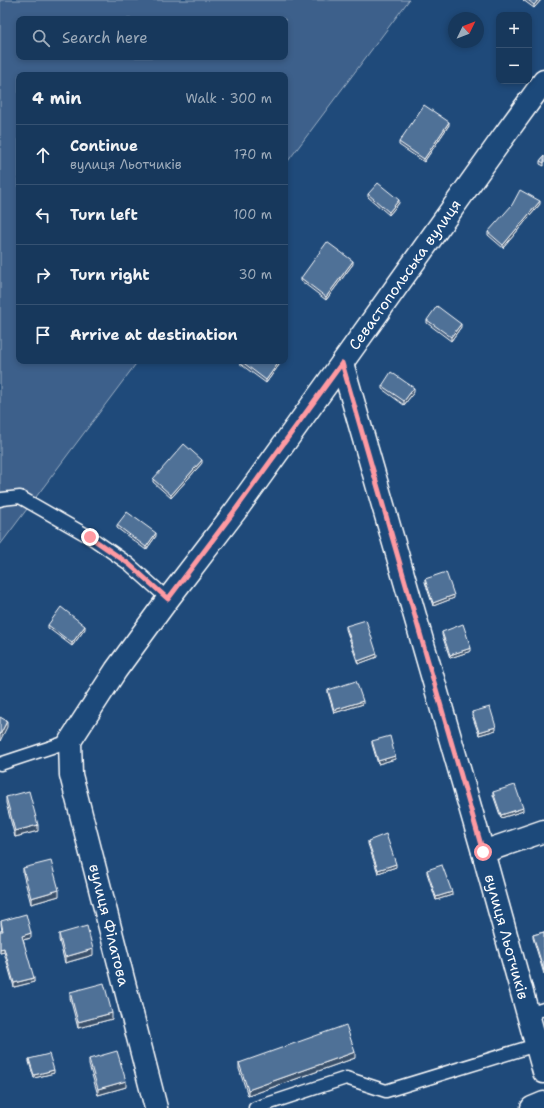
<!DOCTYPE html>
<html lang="en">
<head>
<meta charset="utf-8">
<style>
	:root { --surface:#17385c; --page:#203f62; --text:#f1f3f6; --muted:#9eacbb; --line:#365272 }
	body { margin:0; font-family:"Shantell Sans",sans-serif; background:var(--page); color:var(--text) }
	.controls { position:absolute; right:12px; top:12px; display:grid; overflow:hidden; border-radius:8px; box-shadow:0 2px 6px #0003 }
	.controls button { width:36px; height:36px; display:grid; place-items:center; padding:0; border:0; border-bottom:1px solid var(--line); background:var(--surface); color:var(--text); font:20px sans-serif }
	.compass { position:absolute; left:448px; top:12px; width:36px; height:36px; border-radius:50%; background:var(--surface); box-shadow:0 2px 6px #0003; rotate:47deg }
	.stop { position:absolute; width:12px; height:12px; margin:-9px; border:3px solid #ff9aa2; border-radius:50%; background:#fff }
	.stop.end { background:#ff9aa2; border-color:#fff; box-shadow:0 1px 4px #0008 }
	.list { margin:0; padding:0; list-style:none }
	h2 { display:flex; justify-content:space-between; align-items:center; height:52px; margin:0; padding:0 16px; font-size:17px }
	h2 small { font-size:13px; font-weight:400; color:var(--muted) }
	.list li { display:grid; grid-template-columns:26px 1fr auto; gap:12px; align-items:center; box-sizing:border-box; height:60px; padding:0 16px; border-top:1px solid var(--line) }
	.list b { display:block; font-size:15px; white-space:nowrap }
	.list p { margin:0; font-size:13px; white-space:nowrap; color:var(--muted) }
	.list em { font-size:13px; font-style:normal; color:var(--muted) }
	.icon { flex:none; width:22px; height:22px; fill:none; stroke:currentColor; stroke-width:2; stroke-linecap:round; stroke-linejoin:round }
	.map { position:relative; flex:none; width:544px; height:1108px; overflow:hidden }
	.search { position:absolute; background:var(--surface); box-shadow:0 2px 6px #0003; left:16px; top:16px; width:272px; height:44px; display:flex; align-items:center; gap:10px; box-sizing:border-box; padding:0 14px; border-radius:8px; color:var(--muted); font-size:15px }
	.panel { position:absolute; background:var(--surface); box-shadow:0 2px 6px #0003; left:16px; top:72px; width:272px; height:292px; border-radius:8px }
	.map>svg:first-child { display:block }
	.green { fill:#3c618b; stroke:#9eb0c5; fill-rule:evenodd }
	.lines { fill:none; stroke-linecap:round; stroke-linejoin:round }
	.lane-casing { stroke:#fff; stroke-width:15 }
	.street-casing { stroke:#fff; stroke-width:25 }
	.secondary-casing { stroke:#fff; stroke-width:25 }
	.lane { stroke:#1f4a7a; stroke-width:12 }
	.street { stroke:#1f4a7a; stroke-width:22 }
	.secondary { stroke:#1f4a7a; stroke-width:22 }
	.wall { fill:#456182; stroke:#fff }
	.shaded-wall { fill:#384f6a; stroke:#fff }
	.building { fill:#507197; stroke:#fff }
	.route { stroke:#ff9aa2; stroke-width:5 }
	.labels { text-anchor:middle; stroke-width:3; stroke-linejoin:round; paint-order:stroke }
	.street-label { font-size:15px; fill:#fff; stroke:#1f4a7a }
</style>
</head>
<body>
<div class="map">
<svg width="544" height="1108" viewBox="0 0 544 1108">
	<rect width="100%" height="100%" fill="#1f4a7a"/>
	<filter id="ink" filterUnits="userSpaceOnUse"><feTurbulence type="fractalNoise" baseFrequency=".025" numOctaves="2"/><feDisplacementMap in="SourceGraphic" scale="8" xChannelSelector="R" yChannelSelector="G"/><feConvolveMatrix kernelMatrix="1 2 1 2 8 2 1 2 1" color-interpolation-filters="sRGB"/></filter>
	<g filter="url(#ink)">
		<path class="green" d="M0 0H409L285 165V75H19V361H138L0 545ZM19 19H285V57H19Z"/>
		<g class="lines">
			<g class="lane-casing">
				<g id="lane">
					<polyline points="0,500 2,499 20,497 90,537 129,564 168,599"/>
					<polyline points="0,764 70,741"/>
					<polyline points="528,1014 544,1009"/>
					<polyline points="255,1108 346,1078 386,1091 536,1045"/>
				</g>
			</g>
			<g class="street-casing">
				<g id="street">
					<path id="s1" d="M342 363 483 852 544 1072"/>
					<polyline points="483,852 544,831"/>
					<path id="s2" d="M156 1108 71 775 70 741 116 670 168 599 237 509 342 363 504 136 544 81"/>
				</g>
			</g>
			<g class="secondary-casing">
				<polyline id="secondary" points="532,1108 544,1103"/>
			</g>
			<use href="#lane" class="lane"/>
			<use href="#street" class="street"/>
			<use href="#secondary" class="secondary"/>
		</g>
		<g class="wall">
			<polygon points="523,0 541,0 534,8"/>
			<polygon points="449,125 424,162 399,145 399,142"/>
			<polygon points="544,156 544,166 540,164 540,161"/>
			<polygon points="368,194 399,203 389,215 368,197"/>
			<polygon points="540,204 503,248 488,235 488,232"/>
			<polygon points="353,264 326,300 301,281 301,278"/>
			<polygon points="427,320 461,327 451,341 427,323"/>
			<polygon points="239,361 277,361 279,365 266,383 239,363"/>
			<polygon points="382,386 414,392 404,405 382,389"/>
			<polygon points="202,463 171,498 153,482 153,479"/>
			<polygon points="117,525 156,536 146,550 117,528"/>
			<polygon points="425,579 454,598 433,606 425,582"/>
			<polygon points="48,625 85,629 72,646 48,628"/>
			<polygon points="346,626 377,657 358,664 346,629"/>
			<polygon points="442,632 471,651 450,658 442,635"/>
			<polygon points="328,690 363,704 334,713 328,693"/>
			<polygon points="472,712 496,730 479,735 472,715"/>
			<polygon points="372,741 395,759 378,764 372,744"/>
			<polygon points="493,792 523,811 501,818 493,795"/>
			<polygon points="6,797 38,831 15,837 6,803"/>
			<polygon points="368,841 396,867 378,873 368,844"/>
			<polygon points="23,868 59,896 31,904 23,874"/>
			<polygon points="427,870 452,895 436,900 427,873"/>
			<polygon points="1,921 31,938 23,940 34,982 14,987 4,952 0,953 0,931 2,931 1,925"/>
			<polygon points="544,932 544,974 533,938 533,935"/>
			<polygon points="59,934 93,955 65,963 59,940"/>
			<polygon points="70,992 112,1019 78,1028 70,998"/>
			<polygon points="355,1058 248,1096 239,1069 239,1063"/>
			<polygon points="29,1059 54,1073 34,1078 29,1062"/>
			<polygon points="89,1059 126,1087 98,1095 89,1065"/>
		</g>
		<g class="shaded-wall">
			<polygon points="538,0 541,0 534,8 534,5"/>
			<polygon points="449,122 449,125 424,162 424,159"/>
			<polygon points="399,200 399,203 389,215 389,212"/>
			<polygon points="540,201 540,204 503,248 503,245"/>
			<polygon points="353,261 353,264 326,300 326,297"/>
			<polygon points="461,324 461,327 451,341 451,337"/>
			<polygon points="279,362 279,365 266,383 266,380"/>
			<polygon points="414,388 414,392 404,405 404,401"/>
			<polygon points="202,460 202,463 171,498 171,495"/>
			<polygon points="156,533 156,536 146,550 146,547"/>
			<polygon points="454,595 454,598 433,606 433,603"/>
			<polygon points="85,626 85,629 72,646 72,643"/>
			<polygon points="471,648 471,651 450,658 450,655"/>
			<polygon points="377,654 377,657 358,664 358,661"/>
			<polygon points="363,701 363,704 334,713 334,710"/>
			<polygon points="7,721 7,727 0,741 0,735"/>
			<polygon points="496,727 496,730 479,735 479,732"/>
			<polygon points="395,756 395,759 378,764 378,761"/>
			<polygon points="523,808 523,811 501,818 501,815"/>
			<polygon points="38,825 38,831 15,837 15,831"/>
			<polygon points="396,864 396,867 378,873 378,870"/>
			<polygon points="59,890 59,896 31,904 31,898"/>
			<polygon points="452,892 452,895 436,900 436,897"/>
			<polygon points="31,933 31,938 22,940 22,936"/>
			<polygon points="4,948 4,952 0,953 0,949"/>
			<polygon points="93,949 93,955 65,963 65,957"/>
			<polygon points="34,978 34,982 14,987 14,983"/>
			<polygon points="112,1013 112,1019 78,1028 78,1022"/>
			<polygon points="355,1052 355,1058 248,1096 248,1090"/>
			<polygon points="54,1070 54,1073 34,1078 34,1075"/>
			<polygon points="126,1081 126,1087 98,1095 98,1089"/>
		</g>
		<g class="building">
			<polygon points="528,0 538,0 534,5"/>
			<polygon points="424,105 449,122 424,159 399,142"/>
			<polygon points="544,156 544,163 540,161"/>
			<polygon points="378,183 399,200 389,212 368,194"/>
			<polygon points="520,190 540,201 503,245 488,232 512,205"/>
			<polygon points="327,242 353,261 326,297 301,278"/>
			<polygon points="437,306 461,324 451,337 427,320"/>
			<polygon points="241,361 277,361 279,362 266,380"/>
			<polygon points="391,372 414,388 404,401 382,386"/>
			<polygon points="184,444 202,460 171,495 153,479"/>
			<polygon points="127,512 156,533 146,547 117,525"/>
			<polygon points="446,572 454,595 433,603 425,579"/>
			<polygon points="61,607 85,626 72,643 48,625"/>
			<polygon points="366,620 377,654 358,661 346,626"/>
			<polygon points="463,624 471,648 450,655 442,632"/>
			<polygon points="356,681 363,701 334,710 328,690"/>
			<polygon points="490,707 496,727 479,732 472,712"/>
			<polygon points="0,717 7,721 0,735"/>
			<polygon points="390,736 395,756 378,761 372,741"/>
			<polygon points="515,785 523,808 501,815 493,792"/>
			<polygon points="29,791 38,825 15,831 6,797"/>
			<polygon points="386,834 396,864 378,870 368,841"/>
			<polygon points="51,861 59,890 31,898 23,868"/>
			<polygon points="442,865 452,892 436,897 427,870"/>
			<polygon points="26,914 31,933 22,936 34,978 14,983 4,948 0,949 0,931 3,931 1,921"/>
			<polygon points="87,926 93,949 65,957 59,934"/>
			<polygon points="544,932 544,971 533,935"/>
			<polygon points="104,983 112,1013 78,1022 70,992"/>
			<polygon points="346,1025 355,1052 248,1090 239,1063"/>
			<polygon points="117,1051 126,1081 98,1089 89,1059"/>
			<polygon points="49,1054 54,1070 34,1075 29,1059"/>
		</g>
	</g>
	<g class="lines" filter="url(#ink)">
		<polyline class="route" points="90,537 129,564 168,599 236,509 342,363 483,852"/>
	</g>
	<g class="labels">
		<g class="street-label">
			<text dy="5" stroke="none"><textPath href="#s2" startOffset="952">Севастопольська вулиця</textPath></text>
			<text transform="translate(109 925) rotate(76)" y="5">вулиця Філатова</text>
			<text dy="5" stroke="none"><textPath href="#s1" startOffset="597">вулиця Льотчиків</textPath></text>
		</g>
	</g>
</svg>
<div class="controls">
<button>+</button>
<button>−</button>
</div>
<svg class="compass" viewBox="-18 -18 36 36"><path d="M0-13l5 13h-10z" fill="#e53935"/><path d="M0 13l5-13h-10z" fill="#9eacbb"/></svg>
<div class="stop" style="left:483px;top:852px"></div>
<div class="stop end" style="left:90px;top:537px"></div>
<div class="search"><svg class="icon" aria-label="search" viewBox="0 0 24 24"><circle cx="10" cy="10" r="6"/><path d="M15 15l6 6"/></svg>Search here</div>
<section class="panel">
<h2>4 min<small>Walk · 300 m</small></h2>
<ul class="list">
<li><svg class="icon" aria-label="ahead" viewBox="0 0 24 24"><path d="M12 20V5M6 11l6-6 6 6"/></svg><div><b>Continue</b><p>вулиця Льотчиків</p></div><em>170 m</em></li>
<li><svg class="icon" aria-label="left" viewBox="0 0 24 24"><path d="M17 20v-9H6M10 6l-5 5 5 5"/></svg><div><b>Turn left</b></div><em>100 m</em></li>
<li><svg class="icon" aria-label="right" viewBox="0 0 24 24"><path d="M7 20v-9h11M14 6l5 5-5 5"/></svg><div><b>Turn right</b></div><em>30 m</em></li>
<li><svg class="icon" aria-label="arrive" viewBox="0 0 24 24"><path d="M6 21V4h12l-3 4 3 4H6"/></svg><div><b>Arrive at destination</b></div></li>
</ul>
</section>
</div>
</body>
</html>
